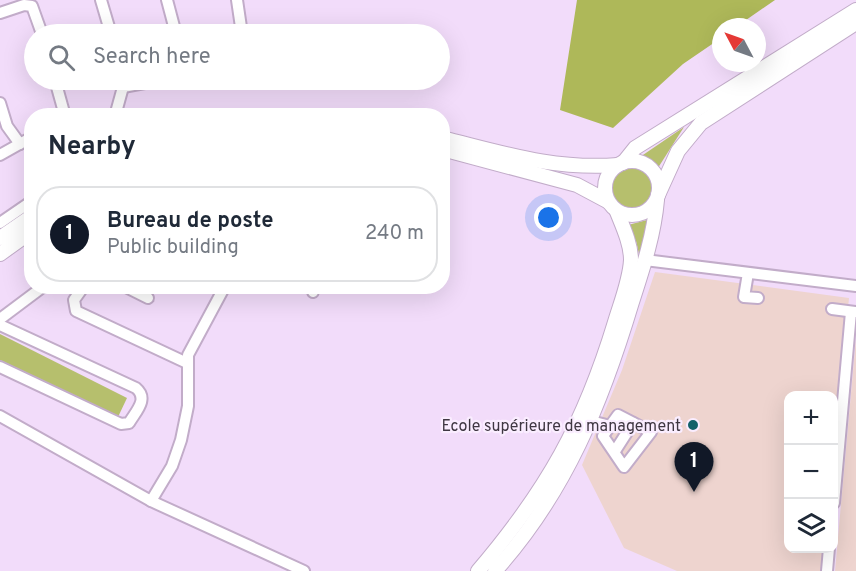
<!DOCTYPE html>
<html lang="en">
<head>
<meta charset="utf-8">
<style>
	:root { --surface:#fff; --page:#f6f6f7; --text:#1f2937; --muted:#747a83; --line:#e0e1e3; --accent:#111827 }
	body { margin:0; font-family:Overpass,sans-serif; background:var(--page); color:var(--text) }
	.controls { position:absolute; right:18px; bottom:18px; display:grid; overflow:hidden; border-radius:12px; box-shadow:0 6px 24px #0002 }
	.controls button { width:54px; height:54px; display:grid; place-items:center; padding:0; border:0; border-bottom:2px solid var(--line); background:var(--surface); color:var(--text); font:30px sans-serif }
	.compass { position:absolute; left:712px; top:18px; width:54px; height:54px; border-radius:50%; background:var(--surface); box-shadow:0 6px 24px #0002; rotate:311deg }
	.you { position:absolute; left:549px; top:218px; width:21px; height:21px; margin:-15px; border:4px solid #fff; border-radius:50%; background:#1a73e8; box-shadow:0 0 0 9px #1a73e833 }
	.badge { display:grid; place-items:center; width:39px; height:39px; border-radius:50%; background:var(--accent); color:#fff; font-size:20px; font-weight:700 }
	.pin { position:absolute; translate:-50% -50px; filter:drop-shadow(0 2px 3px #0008) }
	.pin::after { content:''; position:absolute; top:32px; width:21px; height:18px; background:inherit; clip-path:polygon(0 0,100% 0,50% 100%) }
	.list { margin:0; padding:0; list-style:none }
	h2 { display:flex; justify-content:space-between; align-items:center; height:78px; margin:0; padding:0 24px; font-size:26px }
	h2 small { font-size:20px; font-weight:400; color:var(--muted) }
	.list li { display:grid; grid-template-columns:39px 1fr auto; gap:18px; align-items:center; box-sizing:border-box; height:96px; margin:0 12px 12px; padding:0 12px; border:2px solid var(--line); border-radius:24px }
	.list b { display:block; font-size:22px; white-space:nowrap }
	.list p { margin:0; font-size:20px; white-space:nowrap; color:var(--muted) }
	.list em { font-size:20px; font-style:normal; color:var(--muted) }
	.icon { flex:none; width:33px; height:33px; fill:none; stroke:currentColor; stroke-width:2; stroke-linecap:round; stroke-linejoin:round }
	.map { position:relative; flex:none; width:856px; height:571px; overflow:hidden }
	.search { position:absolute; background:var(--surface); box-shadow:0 6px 24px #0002; left:24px; top:24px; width:426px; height:66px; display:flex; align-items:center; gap:15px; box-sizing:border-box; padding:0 21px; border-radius:33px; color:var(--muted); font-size:22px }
	.panel { position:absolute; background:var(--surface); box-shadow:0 6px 24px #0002; left:24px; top:108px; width:426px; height:186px; border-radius:24px }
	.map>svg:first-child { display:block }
	.education { fill:#eed4cf }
	.green { fill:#b6bf6d }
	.forest { fill:#aeb859 }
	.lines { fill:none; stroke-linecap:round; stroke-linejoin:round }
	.minor-casing { stroke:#c2acc9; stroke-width:14 }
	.major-casing { stroke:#c2acc9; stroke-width:16 }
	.minor { stroke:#fff; stroke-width:10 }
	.major { stroke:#fff; stroke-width:14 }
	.poi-dot { fill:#14626a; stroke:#faedff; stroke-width:2 }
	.labels { text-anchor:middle; stroke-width:4.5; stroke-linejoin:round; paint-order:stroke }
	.poi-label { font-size:16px; fill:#3f3742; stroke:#faedff; text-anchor:end }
</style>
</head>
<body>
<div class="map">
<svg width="856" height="571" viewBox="0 0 856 571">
	<rect width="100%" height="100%" fill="#f2dcfa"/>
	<g class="education">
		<polygon points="655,272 849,298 834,455 834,396 788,396 788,548 824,549 822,571 677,571 624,548 582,465 622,370"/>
		<polygon points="856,338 856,571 835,571"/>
	</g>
	<g class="green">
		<polygon points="684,127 656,171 640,157"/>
		<circle cx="632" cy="188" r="21"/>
		<polygon points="647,220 640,258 636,241 628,225"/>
		<polygon points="0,334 127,398 118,417 0,360"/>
	</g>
	<polygon class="forest" points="577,0 775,0 736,27 721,27 721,38 683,64 613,128 560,110"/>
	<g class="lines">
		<g class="minor-casing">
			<g id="minor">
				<polyline points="101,0 111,34"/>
				<polyline points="167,0 176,34"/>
				<polyline points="237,0 242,34"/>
				<polyline points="0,13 24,5 32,6 42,34"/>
				<polyline points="55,80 65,116"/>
				<polyline points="123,87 161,80"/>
				<polyline points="0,103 7,126 20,144"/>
				<polyline points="115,116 123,87 122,80"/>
				<polyline points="0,155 32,137"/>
				<polyline points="0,223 32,201"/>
				<polyline points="645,260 856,286"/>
				<polyline points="748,273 744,297 758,298"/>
				<polyline points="84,286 74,300 76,311 187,363"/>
				<polyline points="124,286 148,298"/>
				<polyline points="312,286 313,292"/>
				<polyline points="832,309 855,312"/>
				<polyline points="0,319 44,286"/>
				<path d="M0 325 136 388C149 399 136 411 129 423L121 424 0 367"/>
				<polyline points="0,416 151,501 304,571"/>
				<polyline points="591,421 610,426 603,436 624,467 651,432 618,415 610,426"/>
				<polyline points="615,451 633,423"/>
				<polyline points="151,501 172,466 181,440 188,406 188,355 225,286"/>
				<polyline points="834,503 851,312"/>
				<polyline points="827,571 829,548"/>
			</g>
		</g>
		<g class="major-casing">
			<g id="major">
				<polyline points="269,116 302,116"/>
				<path d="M442 138C503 153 554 170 618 165"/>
				<polyline points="442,149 577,185 607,201"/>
				<circle cx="632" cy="188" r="27"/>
				<polyline points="623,163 635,148 856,10"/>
				<polyline points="658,195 678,151 701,123 856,23"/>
				<polyline points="0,238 32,216"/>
				<polyline points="0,254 32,231"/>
				<path d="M478 571C547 490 584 424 615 322 621 302 630 280 631 260 631 244 623 227 617 212"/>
				<path d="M495 571C566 492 602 402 632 302 643 268 654 235 657 200"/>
			</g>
		</g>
		<use href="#minor" class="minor"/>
		<use href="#major" class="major"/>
	</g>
	<circle class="poi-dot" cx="693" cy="425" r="6"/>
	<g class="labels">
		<g class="poi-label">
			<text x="681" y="431">Ecole supérieure de management</text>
		</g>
	</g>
</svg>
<div class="controls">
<button>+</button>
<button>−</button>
<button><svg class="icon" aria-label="layers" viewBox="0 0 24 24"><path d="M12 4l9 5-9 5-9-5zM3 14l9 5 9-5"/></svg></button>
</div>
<svg class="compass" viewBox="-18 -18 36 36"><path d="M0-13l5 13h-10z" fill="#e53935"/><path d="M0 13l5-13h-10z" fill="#747a83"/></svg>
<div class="you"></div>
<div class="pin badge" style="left:694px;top:492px">1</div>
<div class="search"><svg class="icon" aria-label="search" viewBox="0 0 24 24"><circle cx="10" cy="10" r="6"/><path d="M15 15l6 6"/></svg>Search here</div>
<section class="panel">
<h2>Nearby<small></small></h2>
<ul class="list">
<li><span class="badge">1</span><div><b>Bureau de poste</b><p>Public building</p></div><em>240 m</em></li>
</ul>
</section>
</div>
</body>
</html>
